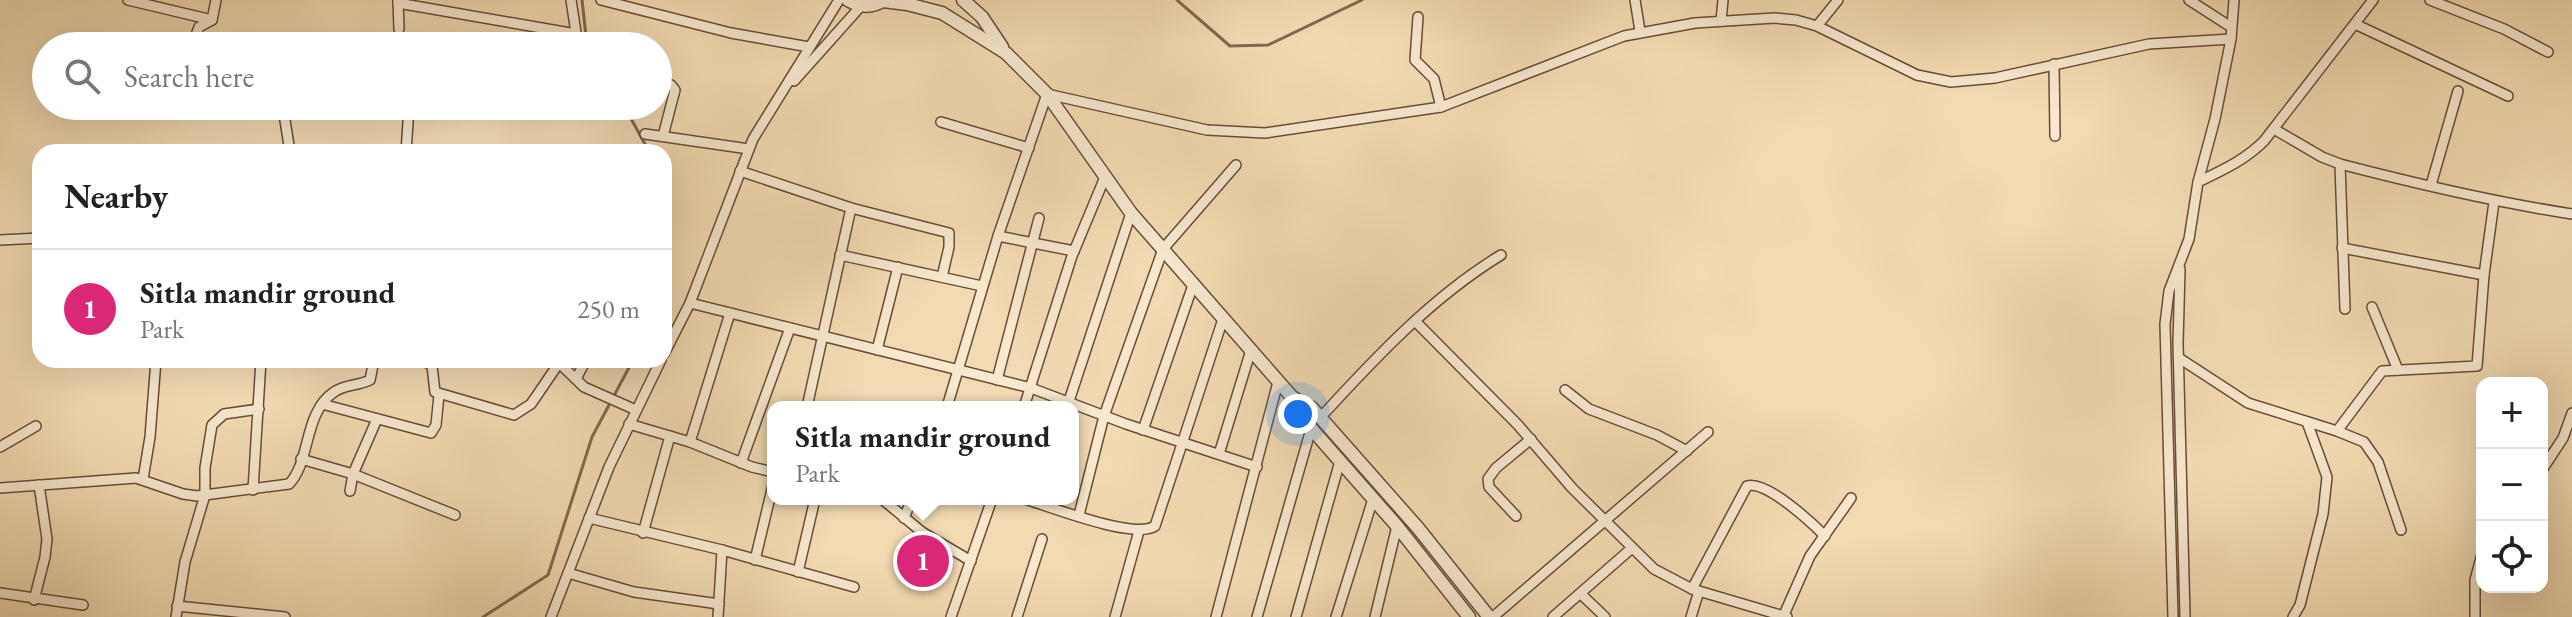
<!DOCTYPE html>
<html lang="en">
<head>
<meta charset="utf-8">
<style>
	:root { --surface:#fff; --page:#f2f2f2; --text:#222; --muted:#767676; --line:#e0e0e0; --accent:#db2777 }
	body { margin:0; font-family:"EB Garamond",serif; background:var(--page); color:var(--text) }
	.controls { position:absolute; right:24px; bottom:24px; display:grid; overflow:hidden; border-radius:16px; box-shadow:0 8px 32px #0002 }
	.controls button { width:72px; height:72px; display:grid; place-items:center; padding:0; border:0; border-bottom:2px solid var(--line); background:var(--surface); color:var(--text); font:40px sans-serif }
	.you { position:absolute; left:1298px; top:414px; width:28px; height:28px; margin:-20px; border:6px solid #fff; border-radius:50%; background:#1a73e8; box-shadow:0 0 0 12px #1a73e833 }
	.badge { display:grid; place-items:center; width:52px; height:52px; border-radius:50%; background:var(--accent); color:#fff; font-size:26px; font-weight:700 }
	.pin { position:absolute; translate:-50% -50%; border:4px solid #fff; box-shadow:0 2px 8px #0006 }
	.popup { position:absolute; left:767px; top:401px; width:312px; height:104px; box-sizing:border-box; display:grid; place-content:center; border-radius:16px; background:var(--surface); filter:drop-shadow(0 2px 6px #0005); font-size:26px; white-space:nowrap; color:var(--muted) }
	.popup b { font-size:30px; color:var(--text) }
	.popup::after { content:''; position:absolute; left:50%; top:100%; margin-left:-16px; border:16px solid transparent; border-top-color:var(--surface) }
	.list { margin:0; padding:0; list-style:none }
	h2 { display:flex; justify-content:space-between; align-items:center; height:104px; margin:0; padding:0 32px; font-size:34px }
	h2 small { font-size:26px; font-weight:400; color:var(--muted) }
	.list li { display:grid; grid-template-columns:52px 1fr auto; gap:24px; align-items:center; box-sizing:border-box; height:120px; padding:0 32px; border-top:2px solid var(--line) }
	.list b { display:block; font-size:30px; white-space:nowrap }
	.list p { margin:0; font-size:26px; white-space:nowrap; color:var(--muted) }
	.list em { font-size:26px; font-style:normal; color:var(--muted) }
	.icon { flex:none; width:44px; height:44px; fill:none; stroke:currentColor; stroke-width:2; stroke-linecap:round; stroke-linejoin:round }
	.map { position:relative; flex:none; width:2572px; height:617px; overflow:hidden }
	.search { position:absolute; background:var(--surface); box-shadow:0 8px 32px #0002; left:32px; top:32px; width:640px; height:88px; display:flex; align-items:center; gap:20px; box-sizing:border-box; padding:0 28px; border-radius:44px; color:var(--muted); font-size:30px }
	.panel { position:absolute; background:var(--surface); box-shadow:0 8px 32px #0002; left:32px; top:144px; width:640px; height:224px; border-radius:24px }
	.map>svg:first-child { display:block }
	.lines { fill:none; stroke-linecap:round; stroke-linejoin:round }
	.stream { stroke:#846850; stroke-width:3 }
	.minor-casing { stroke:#694c38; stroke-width:12 }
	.tertiary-casing { stroke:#694c38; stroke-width:15 }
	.minor { stroke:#f7e8ce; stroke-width:9 }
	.tertiary { stroke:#f7e8ce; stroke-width:12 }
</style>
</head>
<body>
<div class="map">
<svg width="2572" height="617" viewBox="0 0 2572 617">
	<rect width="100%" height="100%" fill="#f2dbb3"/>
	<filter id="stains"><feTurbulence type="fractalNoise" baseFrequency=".0025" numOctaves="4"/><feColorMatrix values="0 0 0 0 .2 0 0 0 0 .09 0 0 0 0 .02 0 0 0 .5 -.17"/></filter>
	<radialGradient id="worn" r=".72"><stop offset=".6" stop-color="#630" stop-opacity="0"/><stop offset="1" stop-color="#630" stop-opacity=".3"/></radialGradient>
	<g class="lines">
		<g class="stream">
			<polyline points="582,0 586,36 591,46"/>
			<polyline points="1177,0 1230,46 1268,45 1362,0"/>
			<polyline points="624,106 645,144 645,152"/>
			<polyline points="483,617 548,575 592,437 633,360"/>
		</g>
		<g class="minor-casing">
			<g id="minor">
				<polyline points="128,0 212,20"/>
				<polyline points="571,0 578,46"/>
				<polyline points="601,0 731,33 809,47"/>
				<polyline points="1635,0 1640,31"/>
				<polyline points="2189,0 2231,27"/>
				<polyline points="2430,0 2504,29 2548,52"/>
				<polyline points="398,1 399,29"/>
				<polyline points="398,3 576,34"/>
				<polyline points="1418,17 1415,60 1434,79 1441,107"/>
				<polyline points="1721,21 1723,0"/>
				<polyline points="2355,24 2508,96"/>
				<polyline points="1817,26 1838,0"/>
				<polyline points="192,46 199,27 212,20 216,0"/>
				<polyline points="2054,64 2055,136"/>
				<polyline points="658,81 671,85 675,90 663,136"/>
				<polyline points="794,81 861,6"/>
				<polyline points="284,114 290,152"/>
				<polyline points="941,122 1029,148"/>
				<path d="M2274 129 2322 157 2340 164C2417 184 2494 202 2572 214"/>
				<polyline points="645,134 749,149"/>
				<polyline points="406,152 409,108"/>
				<polyline points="2340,164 2345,309"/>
				<polyline points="740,171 851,208 949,233 949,247 942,277"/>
				<path d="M2198 182C2223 170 2245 160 2264 141L2373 0"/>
				<polyline points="2431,185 2458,91"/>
				<polyline points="998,236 1074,251"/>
				<polyline points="0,240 40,238"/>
				<polyline points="2342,248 2484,275 2494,202"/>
				<polyline points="840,255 982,286"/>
				<polyline points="2180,269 2178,343 2185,617"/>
				<polyline points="690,303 1031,388 1126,424 1257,467"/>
				<polyline points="2372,307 2398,370"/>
				<polyline points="1416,322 1518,425 1572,488 1654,569 1692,589 1787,617"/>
				<polyline points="877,350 898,267"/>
				<polyline points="664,354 690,303 753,139 839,0"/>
				<polyline points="2179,358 2248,403 2337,431 2364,442 2378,462 2401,530"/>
				<polyline points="415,360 426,362 432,366 435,392 514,415 531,404 559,363"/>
				<polyline points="556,360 584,387 636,410"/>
				<polyline points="576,379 586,360"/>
				<polyline points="997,380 1039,218"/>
				<polyline points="1565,390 1589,409 1657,435 1687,451"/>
				<polyline points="322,404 431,433 436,425 439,395"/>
				<polyline points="807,407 851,208"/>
				<polyline points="947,407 998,236 1047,94 1207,130 1265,133 1441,107 1624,36 1695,23 1774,18 1796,20 1817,26 1917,75 1951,82 1995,78 2149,44 2231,39"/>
				<polyline points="1024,407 1072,256 1105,177"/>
				<polyline points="1067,407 1131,213"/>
				<path d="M1320 418C1375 358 1432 297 1501 255"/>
				<polyline points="629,424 690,442 752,467 773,472"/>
				<polyline points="1143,430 1193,285"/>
				<polyline points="2337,431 2382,371 2477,366 2484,275"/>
				<polyline points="690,442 730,313"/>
				<polyline points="0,447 36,426"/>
				<polyline points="1219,454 1251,350"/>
				<polyline points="301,459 353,474 455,515"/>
				<polyline points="741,463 790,328"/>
				<polyline points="2542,470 2563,438 2572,413"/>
				<polyline points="143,479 150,437 156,360"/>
				<path d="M0 488 136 478 183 494 197 496 289 484C311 462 303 413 334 392 345 384 358 386 370 380L374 360"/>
				<polyline points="253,490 261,360"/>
				<polyline points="350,491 353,474 377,419"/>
				<polyline points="882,499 922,532 971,561"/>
				<path d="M1025 499C1051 507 1135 540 1155 526L1223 319"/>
				<polyline points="1079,515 1104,416 1163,249 1236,165"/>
				<polyline points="1516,516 1489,487 1488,479 1496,468 1531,439"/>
				<polyline points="589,518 722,550 854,587"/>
				<polyline points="904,518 912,499"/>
				<polyline points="643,533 670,436"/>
				<polyline points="755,560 773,485"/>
				<polyline points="798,572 815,499"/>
				<polyline points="568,573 634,592 719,604"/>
				<path d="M1692 589 1747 486C1766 480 1811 522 1825 536"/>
				<polyline points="0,593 83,605"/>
				<polyline points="1581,594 1605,617"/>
				<polyline points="34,600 45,557 47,539 39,485"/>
				<polyline points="177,606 285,617"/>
				<polyline points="176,617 185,562 205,495 205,468 212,425 224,414 259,409"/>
				<polyline points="551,617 609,467 661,360"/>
				<polyline points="718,617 722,550"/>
				<polyline points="951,617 992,499"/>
				<polyline points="1017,617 1042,539"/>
				<polyline points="1115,617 1139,531"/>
				<polyline points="1216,617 1278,382"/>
				<polyline points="1257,617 1311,429"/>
				<polyline points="1296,617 1340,461"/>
				<polyline points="1336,617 1373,499"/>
				<polyline points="1375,617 1397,526"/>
				<polyline points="1493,617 1708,432"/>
				<polyline points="1553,617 1632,548"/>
				<polyline points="1691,617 1699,591"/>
				<polyline points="1783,617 1810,556 1851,498"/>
				<polyline points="2173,617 2165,324 2169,291 2189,239 2198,182 2215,119 2231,39 2234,0"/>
				<polyline points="2293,617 2300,605 2323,514 2327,477 2307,422"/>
				<polyline points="2475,617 2475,580 2482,554"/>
			</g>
		</g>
		<g class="tertiary-casing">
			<g id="tertiary">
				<path d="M848 0C860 7 872 8 884 0"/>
				<polyline points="963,0 982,17 1002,47"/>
				<polyline points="883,1 907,4 942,13 1006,53 1047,94 1131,213 1292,397 1303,419 1397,526 1469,617"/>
				<polyline points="1292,397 1312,408 1418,528 1489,617"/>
			</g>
		</g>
		<use href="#minor" class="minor"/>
		<use href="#tertiary" class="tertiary"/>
	</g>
	<rect width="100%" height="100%" filter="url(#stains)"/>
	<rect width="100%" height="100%" fill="url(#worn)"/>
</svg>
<div class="controls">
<button>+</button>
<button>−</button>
<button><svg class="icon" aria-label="locate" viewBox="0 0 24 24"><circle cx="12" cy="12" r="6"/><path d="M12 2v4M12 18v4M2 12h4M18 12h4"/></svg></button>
</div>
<div class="you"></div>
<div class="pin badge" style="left:923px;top:561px">1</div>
<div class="popup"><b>Sitla mandir ground</b>Park</div>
<div class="search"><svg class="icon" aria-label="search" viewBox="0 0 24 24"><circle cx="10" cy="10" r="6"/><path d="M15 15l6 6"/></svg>Search here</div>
<section class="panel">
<h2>Nearby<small></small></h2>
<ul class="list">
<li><span class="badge">1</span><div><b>Sitla mandir ground</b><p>Park</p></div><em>250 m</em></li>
</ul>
</section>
</div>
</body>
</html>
